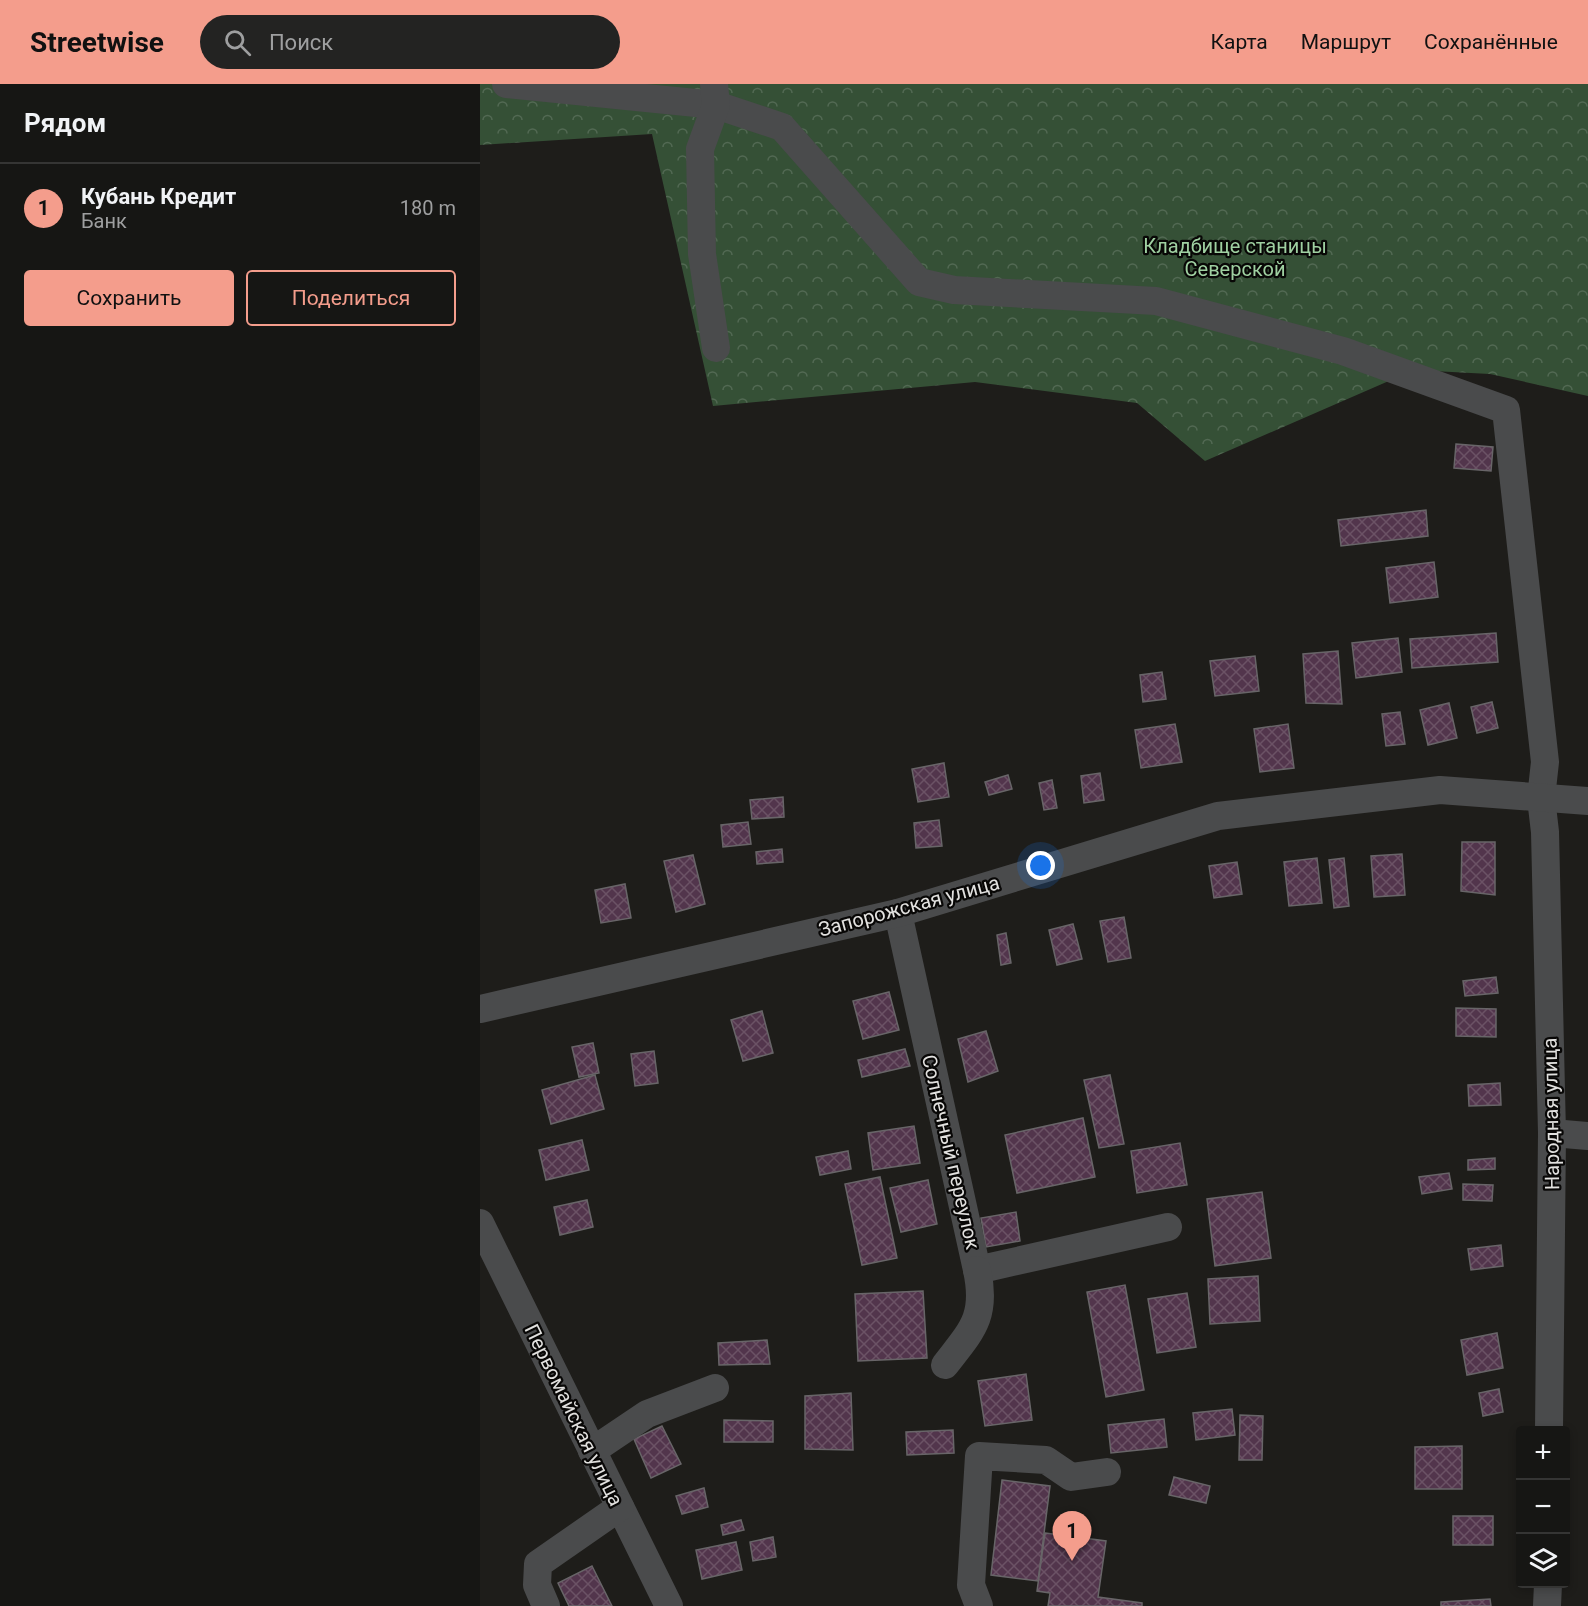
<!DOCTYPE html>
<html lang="ru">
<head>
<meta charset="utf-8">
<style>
	:root { --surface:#161614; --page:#232322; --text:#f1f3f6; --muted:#9e9fa0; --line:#353534; --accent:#f49d8c }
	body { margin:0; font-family:Roboto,sans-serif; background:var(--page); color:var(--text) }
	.controls { position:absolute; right:18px; bottom:18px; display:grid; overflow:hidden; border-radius:6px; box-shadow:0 3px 9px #0003 }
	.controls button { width:54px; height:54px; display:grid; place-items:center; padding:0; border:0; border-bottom:2px solid var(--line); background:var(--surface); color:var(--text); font:30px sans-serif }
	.you { position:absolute; left:561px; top:782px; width:21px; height:21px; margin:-15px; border:4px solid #fff; border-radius:50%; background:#1a73e8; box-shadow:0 0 0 9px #1a73e833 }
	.badge { display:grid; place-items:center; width:39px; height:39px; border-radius:50%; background:var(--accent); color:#111; font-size:20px; font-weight:700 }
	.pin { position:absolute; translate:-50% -50px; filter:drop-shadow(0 2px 3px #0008) }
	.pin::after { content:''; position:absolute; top:32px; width:21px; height:18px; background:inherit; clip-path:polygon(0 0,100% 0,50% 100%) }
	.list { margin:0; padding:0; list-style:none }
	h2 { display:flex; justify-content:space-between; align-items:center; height:78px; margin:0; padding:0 24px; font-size:26px }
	h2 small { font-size:20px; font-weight:400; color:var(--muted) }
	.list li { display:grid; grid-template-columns:39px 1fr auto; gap:18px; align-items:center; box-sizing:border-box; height:90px; padding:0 24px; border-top:2px solid var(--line) }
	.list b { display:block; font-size:22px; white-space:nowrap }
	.list p { margin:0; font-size:20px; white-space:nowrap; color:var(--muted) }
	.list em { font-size:20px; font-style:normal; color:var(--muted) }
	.actions { display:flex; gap:12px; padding:18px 24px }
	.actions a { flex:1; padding:14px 0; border:2px solid var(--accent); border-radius:6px; text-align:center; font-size:21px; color:var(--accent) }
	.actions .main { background:var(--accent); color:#111 }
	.icon { flex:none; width:33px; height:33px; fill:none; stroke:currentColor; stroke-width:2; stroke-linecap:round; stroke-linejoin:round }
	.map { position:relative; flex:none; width:1108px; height:1522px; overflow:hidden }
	header { display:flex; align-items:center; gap:36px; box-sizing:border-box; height:84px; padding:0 30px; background:var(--accent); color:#111 }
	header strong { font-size:28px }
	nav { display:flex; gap:33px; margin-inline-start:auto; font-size:21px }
	.search { width:420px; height:54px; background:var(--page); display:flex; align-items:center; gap:15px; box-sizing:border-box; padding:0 21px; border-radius:33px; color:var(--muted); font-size:22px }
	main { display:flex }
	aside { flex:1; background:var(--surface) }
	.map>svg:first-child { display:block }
	.forest { fill:url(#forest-crowns) }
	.building { fill:url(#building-cross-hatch); stroke:#686568; stroke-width:1.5 }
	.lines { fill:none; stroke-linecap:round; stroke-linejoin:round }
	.minor { stroke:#4a4b4c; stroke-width:28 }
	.labels { text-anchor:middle; stroke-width:4.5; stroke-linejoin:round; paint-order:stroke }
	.park-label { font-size:20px; fill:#9fd0a1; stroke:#080706 }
	.street-label { font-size:20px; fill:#e2e1df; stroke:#080706 }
</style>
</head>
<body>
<header>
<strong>Streetwise</strong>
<div class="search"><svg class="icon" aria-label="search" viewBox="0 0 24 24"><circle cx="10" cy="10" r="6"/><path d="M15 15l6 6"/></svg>Поиск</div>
<nav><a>Карта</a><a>Маршрут</a><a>Сохранённые</a></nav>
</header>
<main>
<aside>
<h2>Рядом<small></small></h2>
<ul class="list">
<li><span class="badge">1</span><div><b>Кубань Кредит</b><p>Банк</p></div><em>180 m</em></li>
</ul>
<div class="actions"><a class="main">Сохранить</a><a>Поделиться</a></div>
</aside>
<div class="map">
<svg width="1108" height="1522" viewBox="0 0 1108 1522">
	<defs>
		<pattern id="forest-crowns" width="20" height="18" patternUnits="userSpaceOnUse" patternTransform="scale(1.5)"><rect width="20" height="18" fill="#355036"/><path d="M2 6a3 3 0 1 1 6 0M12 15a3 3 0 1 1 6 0" fill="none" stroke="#526953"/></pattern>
		<pattern id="building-cross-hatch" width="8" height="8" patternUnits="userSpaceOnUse" patternTransform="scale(1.5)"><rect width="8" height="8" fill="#52354c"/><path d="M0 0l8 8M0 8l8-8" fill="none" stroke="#6b5265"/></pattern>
	</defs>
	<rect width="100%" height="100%" fill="#1e1d1a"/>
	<polygon class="forest" points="0,0 1108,0 1108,312 1010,290 934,286 725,377 657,319 495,298 233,322 172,50 0,61"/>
	<g class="building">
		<polygon points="976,360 1013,363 1011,387 974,384"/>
		<polygon points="946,426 948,452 861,462 858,436"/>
		<polygon points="954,478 958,513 910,519 906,484"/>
		<polygon points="1016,549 1018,578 932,584 930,555"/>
		<polygon points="918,554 922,588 876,594 872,559"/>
		<polygon points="858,567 862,620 826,619 823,570"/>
		<polygon points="775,572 779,607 735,612 730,577"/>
		<polygon points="682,588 686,615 663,618 660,591"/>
		<polygon points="1012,618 1018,644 997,649 991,623"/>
		<polygon points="969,619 977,654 948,661 940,626"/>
		<polygon points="920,628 925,660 906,662 902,630"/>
		<polygon points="695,640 702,678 661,684 655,646"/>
		<polygon points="808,640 814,684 780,688 774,645"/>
		<polygon points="464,679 469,713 438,718 432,685"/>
		<polygon points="620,689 624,716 604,719 601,692"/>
		<polygon points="528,691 532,705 509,711 505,698"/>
		<polygon points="572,696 577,724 564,726 559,699"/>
		<polygon points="303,713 304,733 272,735 270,716"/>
		<polygon points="459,736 462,762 436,764 434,739"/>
		<polygon points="268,738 271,760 243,763 241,741"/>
		<polygon points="982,758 1015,758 1015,811 981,807"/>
		<polygon points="302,765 303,778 277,780 276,768"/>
		<polygon points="922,770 925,811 894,813 891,772"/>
		<polygon points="213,771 225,820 196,828 184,777"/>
		<polygon points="837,774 842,819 809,822 804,778"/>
		<polygon points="864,774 869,822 854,824 849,776"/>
		<polygon points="757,778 762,810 734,814 729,782"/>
		<polygon points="145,800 151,834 121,839 115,806"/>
		<polygon points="644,833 651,874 628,878 620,837"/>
		<polygon points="593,840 602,875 577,881 569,846"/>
		<polygon points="526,849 531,879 521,881 517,851"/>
		<polygon points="1016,893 1018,909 985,912 983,897"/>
		<polygon points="409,908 419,946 383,955 373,917"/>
		<polygon points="976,924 1016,925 1016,953 976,952"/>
		<polygon points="282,927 293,969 263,977 251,936"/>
		<polygon points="506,947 518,987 488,998 478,955"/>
		<polygon points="113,959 119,989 99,993 92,963"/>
		<polygon points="425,965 430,982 382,993 378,976"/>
		<polygon points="174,967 178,999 155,1002 151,970"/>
		<polygon points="115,991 124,1025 71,1040 62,1006"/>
		<polygon points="630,991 644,1060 619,1064 604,996"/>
		<polygon points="1020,999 1021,1021 989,1022 988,1001"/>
		<polygon points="603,1034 615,1093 537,1109 525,1051"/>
		<polygon points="434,1042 440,1079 393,1086 388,1049"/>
		<polygon points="102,1056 109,1086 66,1096 59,1066"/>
		<polygon points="700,1059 707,1101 657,1109 651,1067"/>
		<polygon points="368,1067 371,1085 340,1091 336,1073"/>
		<polygon points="1015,1074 1015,1085 988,1086 988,1076"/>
		<polygon points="969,1089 972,1105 942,1110 939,1093"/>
		<polygon points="400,1093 417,1174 382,1181 365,1100"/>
		<polygon points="448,1096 457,1140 421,1148 410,1104"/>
		<polygon points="983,1100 1013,1101 1012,1117 983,1116"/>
		<polygon points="782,1108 791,1174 735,1182 727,1115"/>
		<polygon points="107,1116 113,1143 80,1151 74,1123"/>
		<polygon points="536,1128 540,1157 506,1163 501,1134"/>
		<polygon points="1021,1161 1023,1182 991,1186 988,1165"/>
		<polygon points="778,1192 780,1237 730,1240 728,1195"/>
		<polygon points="645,1201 664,1306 626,1313 607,1208"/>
		<polygon points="443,1207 447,1274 378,1277 375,1210"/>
		<polygon points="707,1209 716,1263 677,1269 668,1215"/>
		<polygon points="1017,1249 1023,1284 987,1291 981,1256"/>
		<polygon points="287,1256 290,1280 239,1281 238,1259"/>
		<polygon points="546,1290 552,1336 505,1342 498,1297"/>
		<polygon points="1019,1305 1023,1328 1003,1332 999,1309"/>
		<polygon points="371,1309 373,1366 325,1365 325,1312"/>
		<polygon points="752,1325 755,1351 716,1356 713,1329"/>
		<polygon points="760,1331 783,1332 782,1376 759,1376"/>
		<polygon points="684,1335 687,1363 631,1369 628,1341"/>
		<polygon points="244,1336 293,1337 293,1358 244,1358"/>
		<polygon points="182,1342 201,1380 171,1394 154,1355"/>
		<polygon points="473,1346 474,1369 427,1371 426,1348"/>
		<polygon points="982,1362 982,1405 935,1405 935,1363"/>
		<polygon points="694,1393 730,1402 726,1419 689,1411"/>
		<polygon points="522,1396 570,1402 558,1497 511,1491"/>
		<polygon points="224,1404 228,1423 202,1430 196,1412"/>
		<rect x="973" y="1432" width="40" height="29"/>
		<polygon points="261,1436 264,1446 243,1451 241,1441"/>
		<polygon points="565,1449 626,1457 618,1513 662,1519 662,1522 568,1522 570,1509 557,1507"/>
		<polygon points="293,1453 296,1473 273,1477 270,1458"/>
		<polygon points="256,1458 262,1486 222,1495 216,1466"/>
		<polygon points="112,1482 132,1522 89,1522 78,1499"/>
		<polygon points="1010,1515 1011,1522 961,1522 961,1518"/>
	</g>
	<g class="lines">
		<g class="minor">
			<polyline points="26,0 236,21 302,43 439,198 474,206 676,217 863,267 1026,326 1065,678 1061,714 1065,748 1072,1049 1069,1346"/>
			<polyline points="234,0 236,21 220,65 222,170 236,264"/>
			<polyline points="418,829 497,1186 688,1143"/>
			<polyline points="0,925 418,829 738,732 960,706 1108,717"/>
			<polyline points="1072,1049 1108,1052"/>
			<polyline points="0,1139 189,1522"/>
			<path d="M465 1281C492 1246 507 1233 497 1186"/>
			<polyline points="112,1367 167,1330 235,1304"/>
			<polyline points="66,1522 57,1501 58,1480 140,1423"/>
			<polyline points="499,1522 491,1501 499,1372 566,1376 591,1393 627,1388"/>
			<polyline points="1067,1522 1068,1500"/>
		</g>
	</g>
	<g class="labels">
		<g class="park-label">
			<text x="755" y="169">Кладбище станицы<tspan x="755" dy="23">Северской</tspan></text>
		</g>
		<g class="street-label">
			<text transform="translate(429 822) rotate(-15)" y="7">Запорожская улица</text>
			<text transform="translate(1071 1030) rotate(-91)" y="7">Народная улица</text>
			<text transform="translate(471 1068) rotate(77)" y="7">Солнечный переулок</text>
			<text transform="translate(94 1331) rotate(64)" y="7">Первомайская улица</text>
		</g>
	</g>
</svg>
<div class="controls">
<button>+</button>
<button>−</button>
<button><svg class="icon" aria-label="layers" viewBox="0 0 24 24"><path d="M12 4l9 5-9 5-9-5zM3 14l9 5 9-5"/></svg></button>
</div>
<div class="you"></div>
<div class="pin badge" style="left:592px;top:1477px">1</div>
</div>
</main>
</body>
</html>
